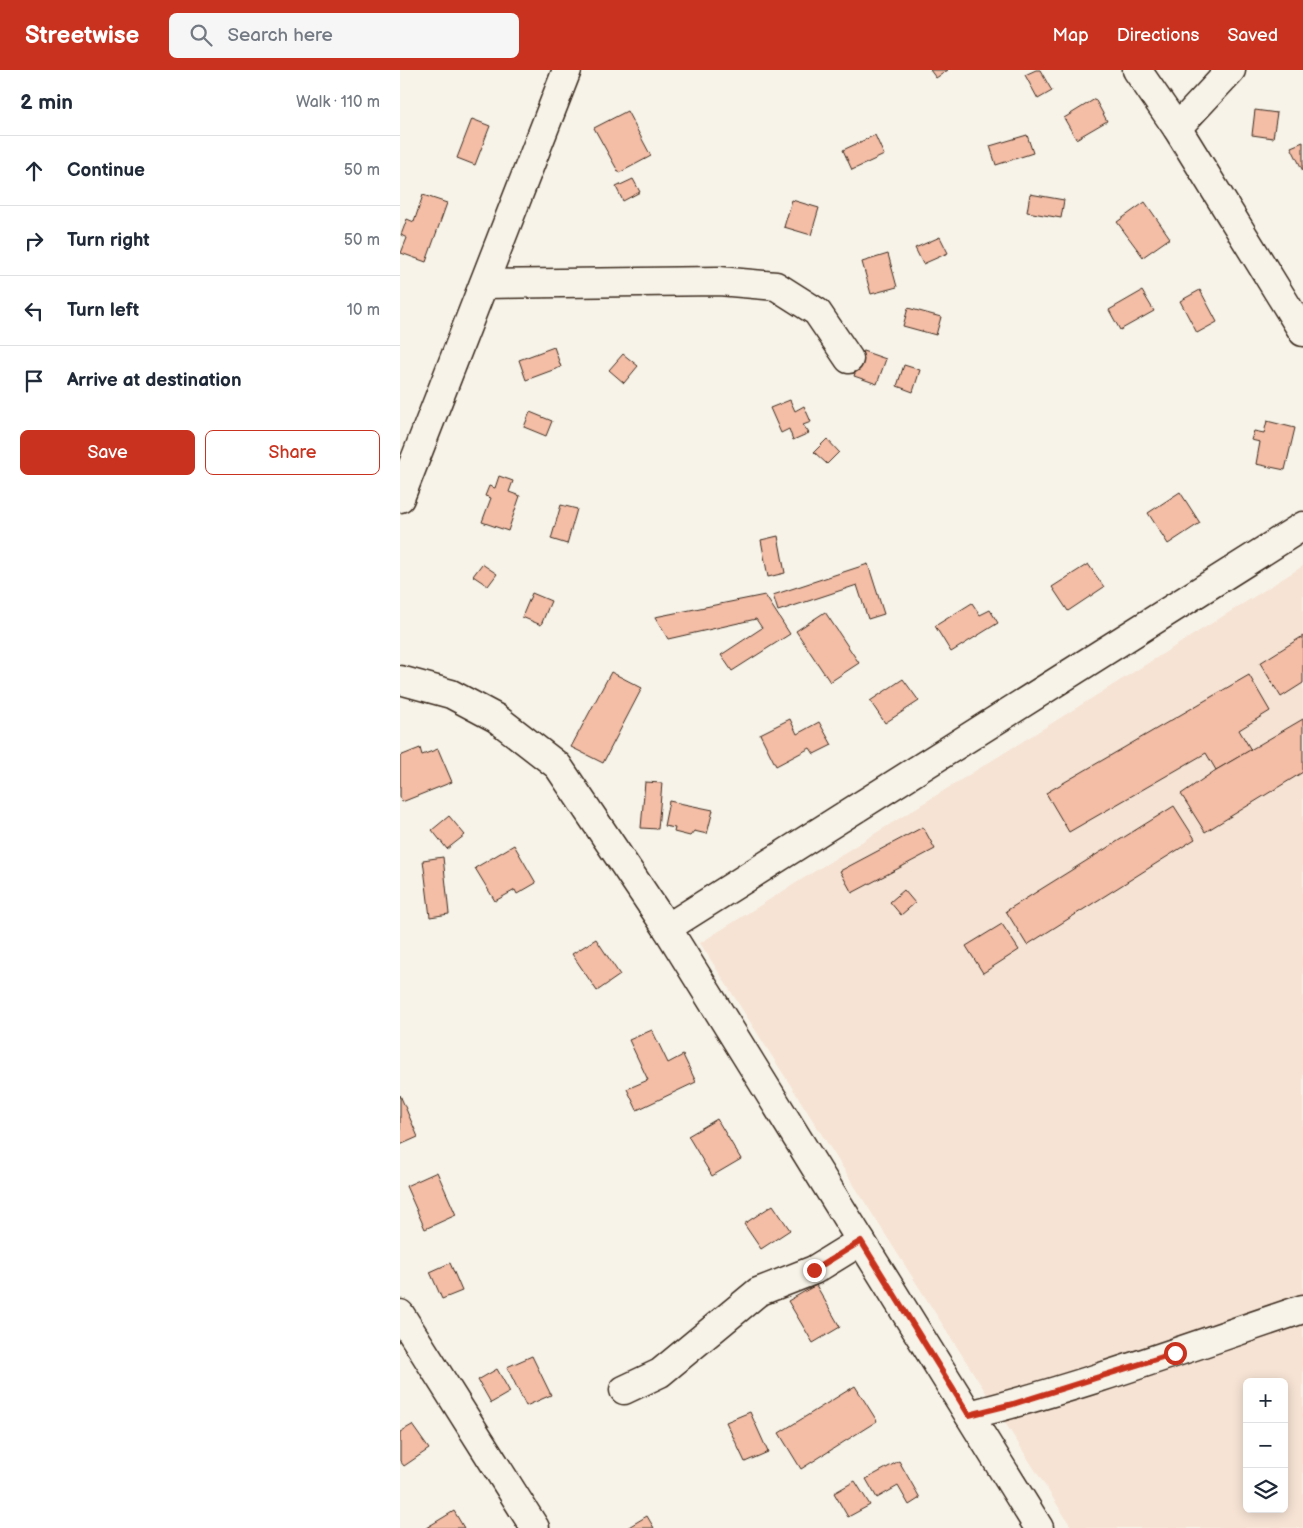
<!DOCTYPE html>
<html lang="en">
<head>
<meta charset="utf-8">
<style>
	:root { --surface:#fff; --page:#f6f6f7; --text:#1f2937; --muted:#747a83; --line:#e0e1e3; --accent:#c8321e }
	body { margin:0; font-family:"Balsamiq Sans",sans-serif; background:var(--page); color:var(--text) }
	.controls { position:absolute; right:15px; bottom:15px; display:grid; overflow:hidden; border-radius:8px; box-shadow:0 2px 12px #0003 }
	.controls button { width:45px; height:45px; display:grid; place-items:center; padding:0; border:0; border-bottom:1px solid var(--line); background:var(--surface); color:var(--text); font:25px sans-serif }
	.stop { position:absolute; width:15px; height:15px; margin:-11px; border:4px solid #c8321e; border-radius:50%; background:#fff }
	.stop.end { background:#c8321e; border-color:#fff; box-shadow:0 1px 5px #0008 }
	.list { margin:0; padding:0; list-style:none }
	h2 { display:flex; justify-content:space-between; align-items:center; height:65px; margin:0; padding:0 20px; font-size:21px }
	h2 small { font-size:16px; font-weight:400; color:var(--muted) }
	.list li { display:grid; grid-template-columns:32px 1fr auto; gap:15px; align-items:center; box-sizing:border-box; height:70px; padding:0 20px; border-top:1px solid var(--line) }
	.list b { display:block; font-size:19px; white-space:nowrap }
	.list em { font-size:16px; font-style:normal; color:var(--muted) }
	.actions { display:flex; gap:10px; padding:15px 20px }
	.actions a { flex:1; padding:11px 0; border:1px solid var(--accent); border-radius:8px; text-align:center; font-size:18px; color:var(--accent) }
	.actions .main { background:var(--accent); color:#fff }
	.icon { flex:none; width:28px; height:28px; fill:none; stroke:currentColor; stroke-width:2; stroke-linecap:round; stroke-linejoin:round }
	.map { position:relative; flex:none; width:903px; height:1458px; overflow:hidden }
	header { display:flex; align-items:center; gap:30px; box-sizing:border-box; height:70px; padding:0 25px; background:var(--accent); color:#fff }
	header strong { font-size:24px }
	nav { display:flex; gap:28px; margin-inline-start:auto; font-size:18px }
	.search { width:350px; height:45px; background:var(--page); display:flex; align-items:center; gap:12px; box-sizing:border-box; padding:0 18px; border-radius:8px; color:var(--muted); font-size:19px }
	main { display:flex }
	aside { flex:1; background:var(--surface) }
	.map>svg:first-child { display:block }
	.built { fill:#f6e3d4; fill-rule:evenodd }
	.building { fill:#f3bda6; stroke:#3b2a1e }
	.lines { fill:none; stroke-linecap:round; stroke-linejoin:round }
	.minor-casing { stroke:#3b2a1e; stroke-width:31 }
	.minor { stroke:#f7f3e8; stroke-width:28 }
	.route { stroke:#c8321e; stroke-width:6 }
</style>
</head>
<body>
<header>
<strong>Streetwise</strong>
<div class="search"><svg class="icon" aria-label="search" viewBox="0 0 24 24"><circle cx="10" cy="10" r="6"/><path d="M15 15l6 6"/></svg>Search here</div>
<nav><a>Map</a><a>Directions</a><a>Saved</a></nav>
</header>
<main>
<aside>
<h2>2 min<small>Walk · 110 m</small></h2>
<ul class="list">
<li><svg class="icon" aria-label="ahead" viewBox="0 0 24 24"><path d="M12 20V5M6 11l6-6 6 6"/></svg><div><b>Continue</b></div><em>50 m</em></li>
<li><svg class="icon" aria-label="right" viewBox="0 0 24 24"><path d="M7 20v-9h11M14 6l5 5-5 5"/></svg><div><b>Turn right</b></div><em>50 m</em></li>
<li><svg class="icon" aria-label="left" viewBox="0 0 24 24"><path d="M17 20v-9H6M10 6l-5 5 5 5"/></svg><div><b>Turn left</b></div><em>10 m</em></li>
<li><svg class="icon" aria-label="arrive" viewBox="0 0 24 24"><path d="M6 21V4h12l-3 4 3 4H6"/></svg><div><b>Arrive at destination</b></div></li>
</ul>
<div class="actions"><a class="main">Save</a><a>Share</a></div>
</aside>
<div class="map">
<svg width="903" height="1458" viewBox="0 0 903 1458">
	<rect width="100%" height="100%" fill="#f7f3e8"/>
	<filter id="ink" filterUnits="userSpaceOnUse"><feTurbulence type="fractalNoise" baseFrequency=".02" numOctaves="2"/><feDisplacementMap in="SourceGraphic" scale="10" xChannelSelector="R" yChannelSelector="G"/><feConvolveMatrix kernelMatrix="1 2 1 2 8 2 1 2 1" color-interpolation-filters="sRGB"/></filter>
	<g filter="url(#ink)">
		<path class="built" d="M903 496V1458H672L300 873ZM847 1312H884V1439H847Z"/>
		<g class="building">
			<polygon points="530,0 548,0 536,8"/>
			<polygon points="636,0 640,0 652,21 638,29 625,5"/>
			<polygon points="695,29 707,51 676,69 664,48"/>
			<polygon points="855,40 877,43 873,68 852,65"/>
			<polygon points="227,41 251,86 219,103 194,58"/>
			<polygon points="72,49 90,56 75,95 57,88"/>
			<polygon points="475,65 484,85 452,100 443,80"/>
			<polygon points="627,65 633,83 596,95 590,76"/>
			<polygon points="903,72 903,101 891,77"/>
			<polygon points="233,109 240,122 223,131 216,117"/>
			<polygon points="630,124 664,130 661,148 627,142"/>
			<polygon points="23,125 47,133 26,192 1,183 7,168 1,165 7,149 14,152"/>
			<polygon points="392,130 419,138 411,165 384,157"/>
			<polygon points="745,132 770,168 743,187 717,152"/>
			<polygon points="540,167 548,183 523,194 515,178"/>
			<polygon points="488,184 497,217 471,224 462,192"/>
			<polygon points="800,220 817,252 797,263 780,231"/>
			<polygon points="742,221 754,241 720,260 709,240"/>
			<polygon points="508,238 541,247 536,265 503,256"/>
			<polygon points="154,277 161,297 126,310 119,290"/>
			<polygon points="463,281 486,289 477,314 454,306"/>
			<polygon points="223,284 238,296 224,313 209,300"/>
			<polygon points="504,295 520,300 513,322 497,316"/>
			<polygon points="390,330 395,341 404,336 411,352 403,355 409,363 393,370 389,359 381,363 370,338"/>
			<polygon points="130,342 152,351 146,366 124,357"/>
			<polygon points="867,351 895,358 885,400 856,394 860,372 851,370 854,361 864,363"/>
			<polygon points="427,369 439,382 427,394 414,382"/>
			<polygon points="99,406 113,411 109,422 120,426 108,461 82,452 91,428 85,426 89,416 95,418"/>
			<polygon points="780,422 800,453 768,474 748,443"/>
			<polygon points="161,435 177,439 167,474 151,469"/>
			<polygon points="378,466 385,503 368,507 361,470"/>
			<polygon points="82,494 97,504 88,516 73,506"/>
			<polygon points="468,494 484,544 468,549 457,515 378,541 373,525"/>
			<polygon points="688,494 704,517 668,541 652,517"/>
			<polygon points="132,523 151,531 141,555 122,547"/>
			<polygon points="365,525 390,564 332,601 321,585 362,558 356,549 268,569 255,547"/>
			<polygon points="572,533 580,545 590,540 598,553 551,582 535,556"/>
			<polygon points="425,542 459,593 430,612 396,561"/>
			<polygon points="903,566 903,613 881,627 860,593"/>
			<polygon points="211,602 242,618 203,693 171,677"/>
			<polygon points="849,605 870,641 839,660 851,680 816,700 806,683 669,762 646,723"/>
			<polygon points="503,609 519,631 485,653 470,631"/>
			<polygon points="390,649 397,664 419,652 432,675 414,684 410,678 376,696 360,664"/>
			<polygon points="903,649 903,702 805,762 781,724 816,700"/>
			<polygon points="20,678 22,685 38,679 52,712 2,732 0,726 0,686"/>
			<polygon points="245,712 262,713 258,759 241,758"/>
			<polygon points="269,731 313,740 307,764 294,761 290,766 274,762 275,758 264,756"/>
			<polygon points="774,736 795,769 627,875 606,841"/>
			<polygon points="49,746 65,765 47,779 32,760"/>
			<polygon points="523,757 535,779 452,823 440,801"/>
			<polygon points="114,775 136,813 117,824 115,820 95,831 75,798"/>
			<polygon points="43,787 49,844 30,847 23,790"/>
			<polygon points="504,820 515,833 501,845 490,832"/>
			<polygon points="602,854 619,880 583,903 566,876"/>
			<polygon points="196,869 220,905 197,921 172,884"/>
			<polygon points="252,960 268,993 283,985 296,1012 237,1040 227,1019 248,1010 229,970"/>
			<polygon points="0,1025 18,1067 0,1075"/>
			<polygon points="317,1049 341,1089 312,1106 288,1066"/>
			<polygon points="37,1102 56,1145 25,1159 6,1116"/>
			<polygon points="373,1135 390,1160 361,1179 344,1154"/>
			<polygon points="50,1193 62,1221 42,1229 30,1202"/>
			<polygon points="416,1215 440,1257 413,1273 388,1231"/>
			<polygon points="132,1286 151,1325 126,1336 107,1297"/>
			<polygon points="97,1299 110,1322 91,1333 78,1310"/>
			<polygon points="455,1316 477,1351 401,1399 379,1363"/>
			<polygon points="350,1342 368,1382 345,1392 326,1352"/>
			<polygon points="12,1355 29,1379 4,1396 0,1391 0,1362"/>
			<polygon points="499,1391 520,1428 509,1435 498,1416 477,1428 466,1409"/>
			<polygon points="455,1411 470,1435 448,1447 434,1423"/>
			<polygon points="54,1441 64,1458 26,1458"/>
			<polygon points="247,1446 254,1458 227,1458"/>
		</g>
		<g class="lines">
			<g class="minor-casing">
				<g id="minor">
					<polyline points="737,0 777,58 903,262"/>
					<polyline points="777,58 831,0"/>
					<polyline points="84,214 319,211 376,216 417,242 449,289"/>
					<polyline points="0,428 167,0"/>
					<polyline points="0,610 51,624 96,648 158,696 267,858 639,1458"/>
					<polyline points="267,858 903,456"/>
					<polyline points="0,1244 135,1458"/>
					<polyline points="224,1320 260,1303 358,1222 414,1200 461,1171"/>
					<path d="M569 1345C682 1317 792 1276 903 1239"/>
				</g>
			</g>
			<use href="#minor" class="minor"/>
		</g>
	</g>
	<g class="lines" filter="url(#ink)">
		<polyline class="route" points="414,1200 461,1171 569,1345 613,1334 775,1283"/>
	</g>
</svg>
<div class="controls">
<button>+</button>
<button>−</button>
<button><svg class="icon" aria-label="layers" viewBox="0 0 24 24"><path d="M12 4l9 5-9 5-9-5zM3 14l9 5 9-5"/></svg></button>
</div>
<div class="stop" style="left:775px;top:1283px"></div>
<div class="stop end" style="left:414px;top:1200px"></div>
</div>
</main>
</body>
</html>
